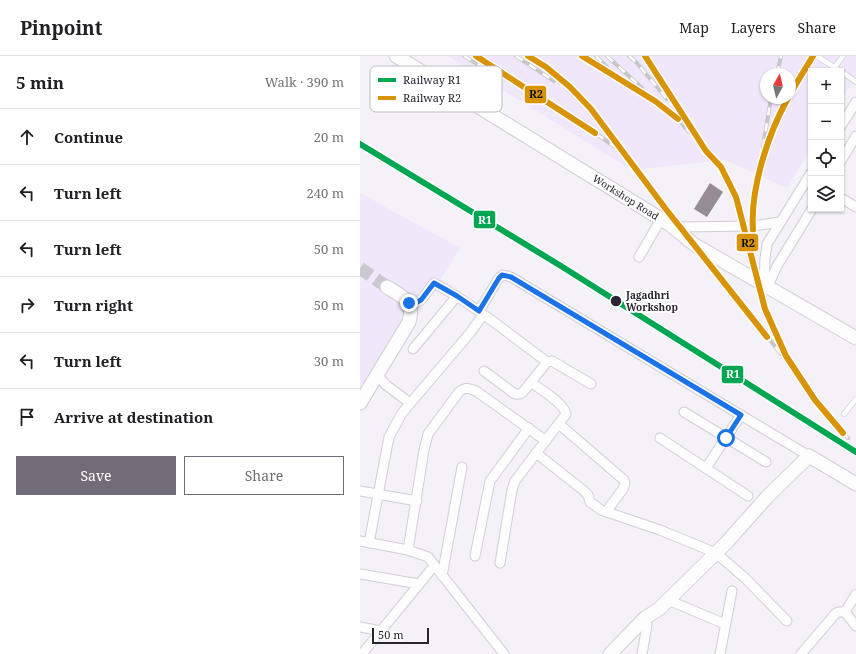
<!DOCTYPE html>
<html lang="en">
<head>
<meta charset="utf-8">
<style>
	:root { --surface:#fff; --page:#f6f6f6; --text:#202124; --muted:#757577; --line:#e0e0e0; --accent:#716c77 }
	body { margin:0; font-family:"Noto Serif",serif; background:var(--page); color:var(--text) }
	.controls { position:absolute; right:12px; top:12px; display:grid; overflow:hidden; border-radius:0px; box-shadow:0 1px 3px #0004 }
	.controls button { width:36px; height:36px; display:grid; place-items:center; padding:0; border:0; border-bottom:1px solid var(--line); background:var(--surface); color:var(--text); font:20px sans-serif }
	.compass { position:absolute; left:400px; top:12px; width:36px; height:36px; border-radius:50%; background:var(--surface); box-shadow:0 1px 3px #0004; rotate:8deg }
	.scale { position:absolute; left:12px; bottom:10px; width:57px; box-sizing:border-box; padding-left:4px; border:2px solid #2b2531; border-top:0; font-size:11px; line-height:14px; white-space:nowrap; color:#2b2531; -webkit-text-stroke:3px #fff; paint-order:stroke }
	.stop { position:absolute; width:12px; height:12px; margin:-9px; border:3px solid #1a73e8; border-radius:50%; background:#fff }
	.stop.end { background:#1a73e8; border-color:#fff; box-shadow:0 1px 4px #0008 }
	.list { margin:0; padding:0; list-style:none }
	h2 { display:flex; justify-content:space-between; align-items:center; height:52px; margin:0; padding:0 16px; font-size:17px }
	h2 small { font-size:13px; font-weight:400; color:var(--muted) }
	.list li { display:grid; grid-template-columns:26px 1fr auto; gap:12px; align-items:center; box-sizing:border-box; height:56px; padding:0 16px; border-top:1px solid var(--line) }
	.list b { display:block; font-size:15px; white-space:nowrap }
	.list em { font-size:13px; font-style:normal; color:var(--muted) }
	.actions { display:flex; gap:8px; padding:12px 16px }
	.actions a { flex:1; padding:9px 0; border:1px solid var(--accent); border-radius:0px; text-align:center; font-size:14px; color:var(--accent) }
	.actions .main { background:var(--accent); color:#fff }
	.icon { flex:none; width:22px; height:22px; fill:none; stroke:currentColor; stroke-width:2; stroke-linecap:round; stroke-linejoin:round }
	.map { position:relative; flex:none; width:496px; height:598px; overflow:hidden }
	header { display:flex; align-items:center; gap:24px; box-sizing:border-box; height:56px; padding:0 20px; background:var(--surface); border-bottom:1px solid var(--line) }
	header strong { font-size:19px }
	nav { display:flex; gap:22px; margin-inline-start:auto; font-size:14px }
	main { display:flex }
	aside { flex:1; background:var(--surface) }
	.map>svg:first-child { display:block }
	.built { fill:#f0e7fa; fill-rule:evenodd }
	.building { fill:#958c95 }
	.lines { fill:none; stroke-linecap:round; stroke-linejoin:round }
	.secondary-tunnel { stroke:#ccc8d0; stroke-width:13; stroke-dasharray:13 6; stroke-linecap:butt }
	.lane-casing { stroke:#d2ced6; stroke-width:6 }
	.street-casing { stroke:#d2ced6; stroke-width:11 }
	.secondary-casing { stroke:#d2ced6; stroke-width:15 }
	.lane { stroke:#fdfdfe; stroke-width:4.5 }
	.street { stroke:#fdfdfe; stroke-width:9 }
	.secondary { stroke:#fdfdfe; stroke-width:13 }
	.rail-casing { stroke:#c7c6c8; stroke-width:4 }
	.rail { stroke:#fff; stroke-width:2.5; stroke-dasharray:8; stroke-linecap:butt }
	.rail-1-casing { stroke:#fff; stroke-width:9 }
	.rail-2-casing { stroke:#fff; stroke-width:9 }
	.rail-1 { stroke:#00a651; stroke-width:6 }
	.rail-2 { stroke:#d89307; stroke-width:6 }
	.route { stroke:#1a73e8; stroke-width:5 }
	.stop-dot { fill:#2b2531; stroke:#fff; stroke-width:1.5 }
	.labels { text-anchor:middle; stroke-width:4; stroke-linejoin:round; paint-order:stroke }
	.street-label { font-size:10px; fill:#2b2531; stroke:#fff }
	.stop-label { font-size:10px; font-weight:bold; fill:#2b2531; stroke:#fff; text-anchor:start }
	.key { fill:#fff; stroke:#bfbec1; stroke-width:1 }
	.key-label { font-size:11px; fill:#2b2531 }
	.line-badge { stroke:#fff; stroke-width:1.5 }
	.badge-label { font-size:11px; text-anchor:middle; font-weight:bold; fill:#fff }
	.pale-badge-label { font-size:11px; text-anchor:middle; font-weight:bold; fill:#111 }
</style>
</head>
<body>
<header>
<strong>Pinpoint</strong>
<nav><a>Map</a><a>Layers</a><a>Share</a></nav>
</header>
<main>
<aside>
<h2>5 min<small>Walk · 390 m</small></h2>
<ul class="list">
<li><svg class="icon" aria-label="ahead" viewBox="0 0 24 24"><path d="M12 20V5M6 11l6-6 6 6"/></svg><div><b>Continue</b></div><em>20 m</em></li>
<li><svg class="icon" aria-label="left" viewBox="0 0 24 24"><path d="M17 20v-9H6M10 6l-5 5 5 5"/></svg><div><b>Turn left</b></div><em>240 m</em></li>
<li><svg class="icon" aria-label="left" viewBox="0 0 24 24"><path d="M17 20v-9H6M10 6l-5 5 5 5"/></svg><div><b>Turn left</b></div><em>50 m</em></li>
<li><svg class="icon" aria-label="right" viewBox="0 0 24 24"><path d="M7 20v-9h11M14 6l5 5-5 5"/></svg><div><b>Turn right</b></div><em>50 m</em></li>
<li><svg class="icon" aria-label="left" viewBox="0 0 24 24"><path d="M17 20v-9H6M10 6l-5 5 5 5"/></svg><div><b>Turn left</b></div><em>30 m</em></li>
<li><svg class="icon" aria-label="arrive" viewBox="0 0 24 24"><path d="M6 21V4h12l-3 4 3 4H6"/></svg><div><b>Arrive at destination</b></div></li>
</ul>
<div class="actions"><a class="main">Save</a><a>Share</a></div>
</aside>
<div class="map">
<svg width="496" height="598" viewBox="0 0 496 598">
	<rect width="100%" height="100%" fill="#f4f1f8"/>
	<g class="built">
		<path d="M88 0H496V20L481 45V15H451V93L427 132 365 104 272 114ZM406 18H430V42H406Z"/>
		<polygon points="0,137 100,192 0,351"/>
	</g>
	<polygon class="building" points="350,127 363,136 347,161 334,153"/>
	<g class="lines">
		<polyline class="secondary-tunnel" points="0,212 27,231"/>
		<g class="lane-casing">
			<g id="lane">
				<polyline points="457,0 480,15"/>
				<polyline points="475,11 483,0"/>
				<polyline points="481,15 496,26"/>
				<polyline points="484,358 496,343"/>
			</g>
		</g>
		<g class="street-casing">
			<g id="street">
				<polyline points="481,70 496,46"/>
				<polyline points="481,105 496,80"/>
				<polyline points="481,142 496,151"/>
				<polyline points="311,168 320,171 393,170 420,166"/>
				<polyline points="279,201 301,163"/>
				<polyline points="404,229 405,203 407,188 451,117"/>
				<polyline points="408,230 417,210 452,153"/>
				<path d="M50 250 61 244 74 227C115 249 150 279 187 306"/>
				<polyline points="119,255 139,222 143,219 151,221 449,400"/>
				<polyline points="53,293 97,240"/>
				<polyline points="124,315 155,338 160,338 163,336 187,306 192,305 231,328"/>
				<polyline points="17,319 26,329 50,347"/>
				<polyline points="324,356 406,406"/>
				<polyline points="199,368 264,424 265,427 263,433 246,456"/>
				<polyline points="300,382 388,440"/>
				<polyline points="176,397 223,434 228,439 230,446 241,454 300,474 356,497 385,522 427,565"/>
				<polyline points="346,412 381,359"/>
				<polyline points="0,435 57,445"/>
				<polyline points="0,485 48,494 68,501 144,598"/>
				<polyline points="9,487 29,381 42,357 110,277 123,259"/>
				<path d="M48 494 64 394 68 378 99 336C105 331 108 332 116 335L186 385"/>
				<polyline points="115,500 130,425 169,372"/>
				<path d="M140 507 152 434 155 425 206 358C204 347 181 334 172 327"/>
				<polyline points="0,518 59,528"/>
				<polyline points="82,520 102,411"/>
				<polyline points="308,544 365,568"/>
				<polyline points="485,556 496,538"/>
				<polyline points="0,571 21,575"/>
				<polyline points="2,598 74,510"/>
				<polyline points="282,598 287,569 285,562"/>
				<polyline points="360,598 372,535"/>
				<polyline points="441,598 476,557 479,556 485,556 496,570"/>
			</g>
		</g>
		<g class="secondary-casing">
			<g id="secondary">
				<polyline points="36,0 309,168 335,189 496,282"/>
				<path d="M0 347 49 266C55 245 43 241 27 231"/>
				<polyline points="250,598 285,562 299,553 367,486 408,440 449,400 496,428"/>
			</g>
		</g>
		<use href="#lane" class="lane"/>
		<use href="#street" class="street"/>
		<use href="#secondary" class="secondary"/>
		<g class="rail-casing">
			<g id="rail">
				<polyline points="104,0 132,17"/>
				<polyline points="116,0 217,64 255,91"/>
				<polyline points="156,0 194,25"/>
				<polyline points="168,0 186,11 210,31 231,53 305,152 421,298"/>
				<polyline points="222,0 295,45 317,62 329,76"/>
				<polyline points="236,0 247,11"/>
				<polyline points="247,0 282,32"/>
				<polyline points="269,0 276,6 307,43"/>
				<polyline points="285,0 346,95 361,111 376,141 405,253 426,300 455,344 488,382"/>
				<polyline points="417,18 421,0"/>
				<polyline points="430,38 453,0"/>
				<polyline points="403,91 411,42"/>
				<path d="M393 195C393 181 393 168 394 154 396 117 409 75 428 42"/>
			</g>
		</g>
		<use href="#rail" class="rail"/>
		<g class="rail-1-casing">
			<polyline id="rail-1" points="0,88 201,210 496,396"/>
		</g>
		<g class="rail-2-casing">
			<g id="rail-2">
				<polyline points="116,0 235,77"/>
				<polyline points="168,0 186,11 210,31 231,53 305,152 407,281"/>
				<polyline points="222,0 295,45 318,63"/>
				<polyline points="285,0 346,95 361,111 376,141 405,253 426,300 455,344 483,377"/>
				<polyline points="430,38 453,0"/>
				<path d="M393 174C390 133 408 78 428 42"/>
			</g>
		</g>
		<use href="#rail-1" class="rail-1"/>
		<use href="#rail-2" class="rail-2"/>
	</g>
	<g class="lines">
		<polyline class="route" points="49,247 50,250 61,244 74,227 97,240 119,255 139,222 142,219 151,221 381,359 366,382"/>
	</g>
	<circle class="stop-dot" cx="256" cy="245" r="6"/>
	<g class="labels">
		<g class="street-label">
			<text transform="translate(266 141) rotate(32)" y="4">Workshop Road</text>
		</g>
		<g class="stop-label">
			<text x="266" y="243">Jagadhri<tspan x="266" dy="12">Workshop</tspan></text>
		</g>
	</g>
	<rect x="10" y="10" width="132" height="46" rx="6" class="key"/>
	<rect x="18" y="22" width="18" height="4" fill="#00a651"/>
	<rect x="18" y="40" width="18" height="4" fill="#d89307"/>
	<g class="key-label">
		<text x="43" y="28">Railway R1</text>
		<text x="43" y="46">Railway R2</text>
	</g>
	<g class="line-badge">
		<rect x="164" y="29" width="23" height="19" rx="4" fill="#d89307"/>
		<rect x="113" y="154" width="23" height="19" rx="4" fill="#00a651"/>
		<rect x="376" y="177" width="23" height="19" rx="4" fill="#d89307"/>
		<rect x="361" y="309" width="23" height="19" rx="4" fill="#00a651"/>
	</g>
	<g class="badge-label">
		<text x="125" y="168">R1</text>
		<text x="373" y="322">R1</text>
	</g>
	<g class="pale-badge-label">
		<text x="176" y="42">R2</text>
		<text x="388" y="191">R2</text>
	</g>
</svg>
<div class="controls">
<button>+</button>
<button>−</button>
<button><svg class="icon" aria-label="locate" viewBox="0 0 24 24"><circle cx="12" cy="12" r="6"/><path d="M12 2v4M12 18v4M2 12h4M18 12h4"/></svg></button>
<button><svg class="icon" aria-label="layers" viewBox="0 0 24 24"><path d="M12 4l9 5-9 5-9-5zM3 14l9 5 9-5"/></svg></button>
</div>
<svg class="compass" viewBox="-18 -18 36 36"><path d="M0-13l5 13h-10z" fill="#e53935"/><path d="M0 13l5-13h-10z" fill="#757577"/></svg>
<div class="scale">50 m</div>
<div class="stop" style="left:366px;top:382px"></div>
<div class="stop end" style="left:49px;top:247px"></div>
</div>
</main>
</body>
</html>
